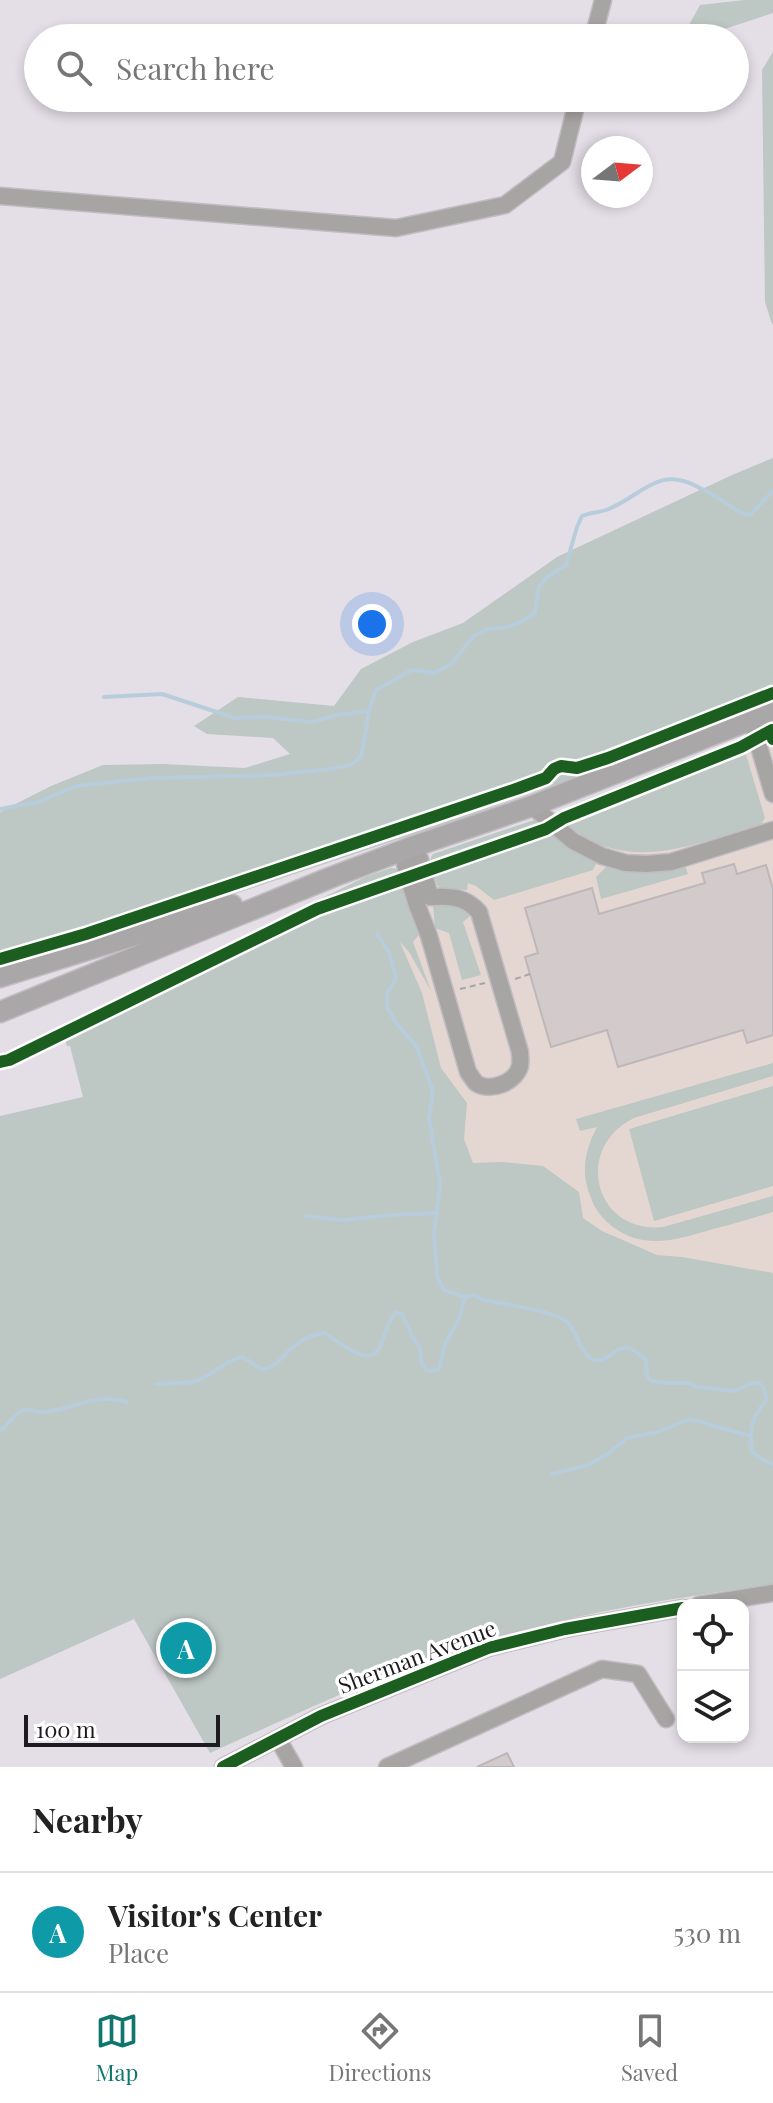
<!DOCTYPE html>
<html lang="en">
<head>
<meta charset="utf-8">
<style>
	:root { --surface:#fff; --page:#f6f6f6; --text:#222; --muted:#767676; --line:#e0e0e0; --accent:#0f766e }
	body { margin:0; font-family:"Playfair Display",serif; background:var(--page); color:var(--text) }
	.controls { position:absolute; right:24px; bottom:24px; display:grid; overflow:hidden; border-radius:16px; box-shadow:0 4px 12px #0003 }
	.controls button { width:72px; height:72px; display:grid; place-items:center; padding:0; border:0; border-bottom:2px solid var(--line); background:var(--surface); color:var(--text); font:40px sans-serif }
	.compass { position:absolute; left:581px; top:136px; width:72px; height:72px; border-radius:50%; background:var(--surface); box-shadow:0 4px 12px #0003; rotate:74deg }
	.scale { position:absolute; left:24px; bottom:20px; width:196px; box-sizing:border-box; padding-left:8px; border:4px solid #1e1a1f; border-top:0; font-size:22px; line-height:28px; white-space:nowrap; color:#1e1a1f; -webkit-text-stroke:6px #fff; paint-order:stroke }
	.you { position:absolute; left:372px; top:624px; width:28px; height:28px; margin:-20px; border:6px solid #fff; border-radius:50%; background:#1a73e8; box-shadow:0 0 0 12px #1a73e833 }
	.badge { display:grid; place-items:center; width:52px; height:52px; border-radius:50%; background:var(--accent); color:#fff; font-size:26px; font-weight:700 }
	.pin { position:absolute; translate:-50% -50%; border:4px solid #fff; box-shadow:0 2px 8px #0006 }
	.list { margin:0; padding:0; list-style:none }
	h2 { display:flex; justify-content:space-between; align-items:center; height:104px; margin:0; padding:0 32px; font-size:34px }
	h2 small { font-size:26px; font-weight:400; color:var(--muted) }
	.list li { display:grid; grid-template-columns:52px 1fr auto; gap:24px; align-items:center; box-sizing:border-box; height:120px; padding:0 32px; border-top:2px solid var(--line) }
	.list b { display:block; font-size:30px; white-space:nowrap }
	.list p { margin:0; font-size:26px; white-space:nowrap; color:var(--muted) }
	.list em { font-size:26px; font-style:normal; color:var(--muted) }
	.icon { flex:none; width:44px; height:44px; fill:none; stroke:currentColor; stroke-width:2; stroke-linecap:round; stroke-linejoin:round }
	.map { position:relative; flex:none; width:773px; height:1767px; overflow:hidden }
	.search { position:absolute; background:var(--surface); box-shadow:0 4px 12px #0003; left:24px; right:24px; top:24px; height:88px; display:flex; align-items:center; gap:20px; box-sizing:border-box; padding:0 28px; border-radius:44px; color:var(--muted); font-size:30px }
	.sheet { height:224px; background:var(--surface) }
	nav { display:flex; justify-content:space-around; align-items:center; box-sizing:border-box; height:112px; border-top:2px solid var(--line); background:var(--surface); font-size:22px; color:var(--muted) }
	nav a { display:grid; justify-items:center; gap:4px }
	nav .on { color:var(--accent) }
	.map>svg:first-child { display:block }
	.education { fill:#e4d7d2 }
	.green { fill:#bdc7c3 }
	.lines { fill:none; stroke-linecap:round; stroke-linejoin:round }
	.stream { stroke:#b8cddb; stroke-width:4 }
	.building { fill:#d3cbcb; stroke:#beb7b9; stroke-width:2 }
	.minor-casing { stroke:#c0bcc1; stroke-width:19 }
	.major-casing { stroke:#c0bcc1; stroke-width:23 }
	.path { stroke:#a7a4a5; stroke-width:2; stroke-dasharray:6 4; stroke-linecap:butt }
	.minor { stroke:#a7a5a4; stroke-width:16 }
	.major { stroke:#aaa7a8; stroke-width:20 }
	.cycleway-casing { stroke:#fff; stroke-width:17 }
	.cycleway { stroke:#1b5e20; stroke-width:12 }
	.labels { text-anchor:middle; stroke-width:7; stroke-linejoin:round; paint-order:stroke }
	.street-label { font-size:22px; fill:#1e1a1f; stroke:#fff }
</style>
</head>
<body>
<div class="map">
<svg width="773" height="1767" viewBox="0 0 773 1767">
	<rect width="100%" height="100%" fill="#e4dee6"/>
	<polygon class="education" points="773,732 773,1304 476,1210 351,889"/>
	<g class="green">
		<polygon points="745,0 773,0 773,13 712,33 689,25 700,5"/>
		<polygon points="773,52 773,324 772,324 765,302 762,70"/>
		<polygon points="773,458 773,698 585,774 450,822 97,940 0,969 0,812 51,786 103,765 163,764 245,768 290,754 273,738 207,734 194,726 238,697 334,706 361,669 413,642 463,623 557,557 732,475"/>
		<path d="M734 743 739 744V749H744L745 751 765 818 761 824C693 844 624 878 563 820L566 818 565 815H562L564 810 570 806 720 746Z"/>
		<polygon points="534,820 545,826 543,829 546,832 551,830 598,860 593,870 494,900 476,886 468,883 467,890 442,889 437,885 433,871 437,869 436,865 431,865 431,857 433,854"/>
		<polygon points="684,863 688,874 601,899 596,877 606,867"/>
		<polygon points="391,868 399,869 402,876 316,907 63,1032 61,1026 365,877"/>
		<path d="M401 880 421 932 413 942 431 991 409 952 400 942 422 993 441 1068 467 1103 464 1139 473 1163 502 1162 543 1166 579 1192 583 1218 602 1231 657 1255 682 1257 773 1273V1584C675 1598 575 1613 480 1642 387 1671 298 1713 210 1753L134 1619 0 1679V1116L83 1097 70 1046H67L64 1035 317 911Z"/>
		<polygon points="444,896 472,914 463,922 481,975 462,980 449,933 435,928 433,906 435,899"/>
		<path d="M773 1063V1076L634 1118C573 1148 594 1234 663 1227L773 1196V1212C753 1218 733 1224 713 1229 679 1239 645 1251 613 1227 603 1219 595 1210 591 1198 580 1173 585 1150 597 1127L580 1131 576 1119Z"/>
		<polygon points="773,1086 773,1186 654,1221 629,1129"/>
	</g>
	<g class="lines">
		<g class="stream">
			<polyline points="104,697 162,694 235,718 266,717 312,722 337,715 368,711"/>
			<path d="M0 809 38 802 76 786 151 778 272 775 330 769 350 765 361 757 370 707 376 690 412 670 434 673 451 664 474 636 488 629 507 627 521 622 535 613 539 587 547 577 566 565 577 527 582 516C590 512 598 513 606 510 640 498 657 465 696 486 703 490 711 493 718 498 731 505 735 512 750 515L773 491"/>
			<polyline points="377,934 389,952 396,978 387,994 387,1007 397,1024 417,1047 433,1091 429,1118 440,1184 434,1233 437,1276 444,1290 465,1297"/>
			<polyline points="306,1216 343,1220 391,1215 437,1213"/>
			<path d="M156 1384C169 1382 183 1385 196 1381 213 1375 225 1360 243 1357L261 1369C277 1368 282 1356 293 1347 302 1339 312 1335 324 1333 340 1342 372 1373 382 1342 386 1331 388 1321 396 1312L402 1314 414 1340 420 1347 421 1362 426 1370 431 1371 439 1369 445 1344 459 1319 465 1297 474 1295 484 1300C502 1304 557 1311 568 1323 578 1333 579 1351 592 1359 607 1367 616 1342 631 1349 636 1351 642 1357 646 1360L647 1377 652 1381 664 1383H690L696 1387 735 1391 752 1383H759L764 1389 767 1400C751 1417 749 1430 752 1452L765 1461 773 1464"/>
			<path d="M0 1431C7 1426 16 1413 23 1410 29 1408 35 1412 41 1412 74 1411 91 1392 127 1402"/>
			<polyline points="552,1474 588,1465 609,1453 627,1438 657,1432 690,1419 750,1436"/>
		</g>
	</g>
	<g class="building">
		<polygon points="734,864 737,874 766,865 773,889 773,1035 747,1043 743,1030 618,1067 607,1030 551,1047 525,957 538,953 525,908 592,888 599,914 705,883 702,873"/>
		<polygon points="190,1625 207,1660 182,1672 165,1637"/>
		<polygon points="507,1753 514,1767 477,1767"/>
	</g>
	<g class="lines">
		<g class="minor-casing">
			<g id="minor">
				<polyline points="593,38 603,0"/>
				<polyline points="0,196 396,228 505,205 562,162 578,98"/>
				<polyline points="751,720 773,794"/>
				<polyline points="532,806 573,841 602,856 626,863 646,864 671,862 773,830"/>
				<path d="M409 848 420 859 430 897C450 896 465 896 479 912L520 1052C520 1057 521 1061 520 1066 516 1082 490 1093 476 1083 473 1080 471 1076 468 1072L429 936 417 905 408 877 405 864Z"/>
				<polyline points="699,1605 773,1593"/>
				<polyline points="278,1739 294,1767"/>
				<polyline points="223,1767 321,1716 488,1648 565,1629 683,1608"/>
				<polyline points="387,1767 602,1669 638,1674 666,1719"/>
			</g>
		</g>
		<g class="major-casing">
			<g id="major">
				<polyline points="0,977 232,905"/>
				<polyline points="0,1012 332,877 409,848 532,806 773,711"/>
			</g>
		</g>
		<g class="path">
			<polyline points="515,979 530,974"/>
			<polyline points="460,989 485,983"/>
		</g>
		<use href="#minor" class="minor"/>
		<use href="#major" class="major"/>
		<g class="cycleway-casing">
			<g id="cycleway">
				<polyline points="0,959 86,934 519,788 546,778 554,769 561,766 577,768 608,758 773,693"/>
				<polyline points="0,1062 9,1060 317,909 546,829 564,818 741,747 772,730 773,739"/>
				<polyline points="223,1767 321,1716 488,1648 565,1629 683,1608"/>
			</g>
		</g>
		<use href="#cycleway" class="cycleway"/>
	</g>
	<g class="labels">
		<g class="street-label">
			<text transform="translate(417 1657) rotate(-21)" y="8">Sherman Avenue</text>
		</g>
	</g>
</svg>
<div class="controls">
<button><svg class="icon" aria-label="locate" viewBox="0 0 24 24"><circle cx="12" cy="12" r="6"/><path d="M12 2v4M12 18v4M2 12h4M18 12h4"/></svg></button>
<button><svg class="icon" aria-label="layers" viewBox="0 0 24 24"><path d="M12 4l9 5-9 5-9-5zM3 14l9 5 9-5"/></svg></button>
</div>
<svg class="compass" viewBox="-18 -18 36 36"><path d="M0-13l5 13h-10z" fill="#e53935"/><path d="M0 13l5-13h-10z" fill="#767676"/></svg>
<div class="scale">100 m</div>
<div class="you"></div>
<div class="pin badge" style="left:186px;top:1648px;background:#0f9aa8">A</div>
<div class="search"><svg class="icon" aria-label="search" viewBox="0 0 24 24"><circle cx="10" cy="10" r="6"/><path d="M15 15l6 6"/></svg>Search here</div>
</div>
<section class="sheet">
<h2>Nearby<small></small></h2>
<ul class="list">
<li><span class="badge" style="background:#0f9aa8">A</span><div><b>Visitor's Center</b><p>Place</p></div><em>530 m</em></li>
</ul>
</section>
<nav>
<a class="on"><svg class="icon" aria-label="map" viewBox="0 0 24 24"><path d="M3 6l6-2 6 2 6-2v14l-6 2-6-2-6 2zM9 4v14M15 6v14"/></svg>Map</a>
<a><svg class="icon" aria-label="directions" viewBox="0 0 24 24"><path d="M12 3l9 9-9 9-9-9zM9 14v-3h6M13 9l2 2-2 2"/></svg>Directions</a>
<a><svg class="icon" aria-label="saved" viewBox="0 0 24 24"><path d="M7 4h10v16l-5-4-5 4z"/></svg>Saved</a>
</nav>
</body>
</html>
